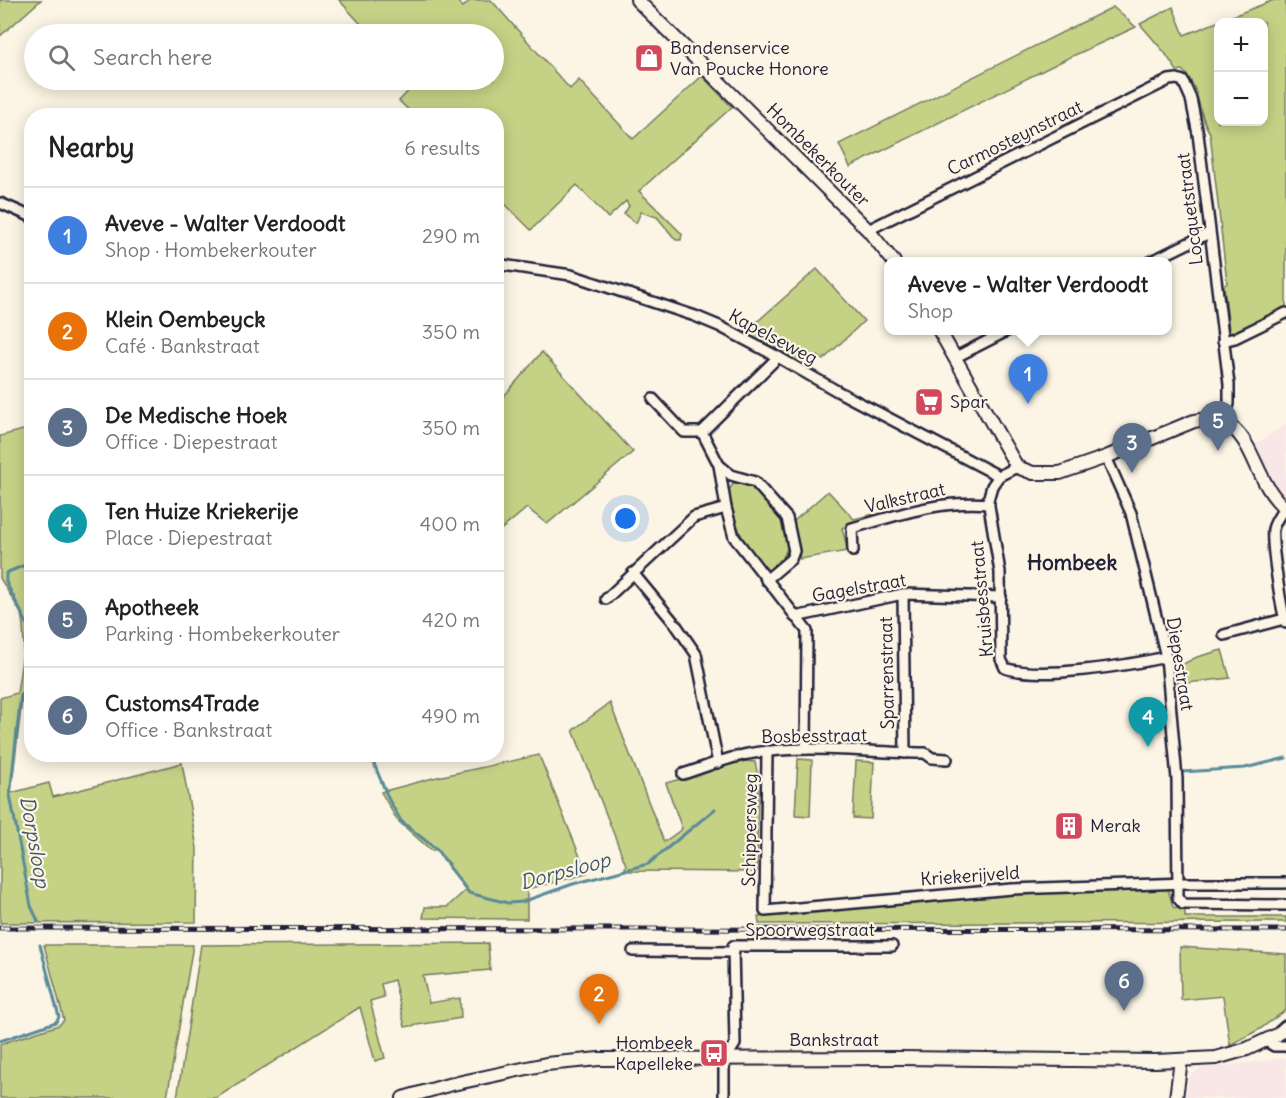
<!DOCTYPE html>
<html lang="en">
<head>
<meta charset="utf-8">
<style>
	:root { --surface:#fff; --page:#f2f2f2; --text:#222; --muted:#767676; --line:#e0e0e0; --accent:#1a73e8 }
	body { margin:0; font-family:Delius,sans-serif; background:var(--page); color:var(--text) }
	.controls { position:absolute; right:18px; top:18px; display:grid; overflow:hidden; border-radius:12px; box-shadow:0 3px 15px #0003 }
	.controls button { width:54px; height:54px; display:grid; place-items:center; padding:0; border:0; border-bottom:2px solid var(--line); background:var(--surface); color:var(--text); font:30px sans-serif }
	.you { position:absolute; left:626px; top:519px; width:21px; height:21px; margin:-15px; border:4px solid #fff; border-radius:50%; background:#1a73e8; box-shadow:0 0 0 9px #1a73e833 }
	.badge { display:grid; place-items:center; width:39px; height:39px; border-radius:50%; background:var(--accent); color:#fff; font-size:20px; font-weight:700 }
	.pin { position:absolute; translate:-50% -50px; filter:drop-shadow(0 2px 3px #0008) }
	.pin::after { content:''; position:absolute; top:32px; width:21px; height:18px; background:inherit; clip-path:polygon(0 0,100% 0,50% 100%) }
	.popup { position:absolute; left:884px; top:257px; width:288px; height:78px; box-sizing:border-box; display:grid; place-content:center; border-radius:12px; background:var(--surface); filter:drop-shadow(0 2px 4px #0005); font-size:20px; white-space:nowrap; color:var(--muted) }
	.popup b { font-size:22px; color:var(--text) }
	.popup::after { content:''; position:absolute; left:50%; top:100%; margin-left:-12px; border:12px solid transparent; border-top-color:var(--surface) }
	.list { margin:0; padding:0; list-style:none }
	h2 { display:flex; justify-content:space-between; align-items:center; height:78px; margin:0; padding:0 24px; font-size:26px }
	h2 small { font-size:20px; font-weight:400; color:var(--muted) }
	.list li { display:grid; grid-template-columns:39px 1fr auto; gap:18px; align-items:center; box-sizing:border-box; height:96px; padding:0 24px; border-top:2px solid var(--line) }
	.list b { display:block; font-size:22px; white-space:nowrap }
	.list p { margin:0; font-size:20px; white-space:nowrap; color:var(--muted) }
	.list em { font-size:20px; font-style:normal; color:var(--muted) }
	.icon { flex:none; width:33px; height:33px; fill:none; stroke:currentColor; stroke-width:2; stroke-linecap:round; stroke-linejoin:round }
	.map { position:relative; flex:none; width:1286px; height:1098px; overflow:hidden }
	.search { position:absolute; background:var(--surface); box-shadow:0 3px 15px #0003; left:24px; top:24px; width:480px; height:66px; display:flex; align-items:center; gap:15px; box-sizing:border-box; padding:0 21px; border-radius:33px; color:var(--muted); font-size:22px }
	.panel { position:absolute; background:var(--surface); box-shadow:0 3px 15px #0003; left:24px; top:108px; width:480px; height:654px; border-radius:24px }
	.map>svg:first-child { display:block }
	.built { fill:#f9e7e7 }
	.green { fill:#c5d286; stroke:#747a60; stroke-width:1.5; fill-rule:evenodd }
	.lines { fill:none; stroke-linecap:round; stroke-linejoin:round }
	.stream { stroke:#5a8b99; stroke-width:3 }
	.minor-casing { stroke:#22223b; stroke-width:14 }
	.tertiary-casing { stroke:#22223b; stroke-width:16 }
	.minor { stroke:#fcf5e5; stroke-width:9 }
	.tertiary { stroke:#fcf5e5; stroke-width:12 }
	.rail-casing { stroke:#22223b; stroke-width:5 }
	.rail { stroke:#fcf5e5; stroke-width:3; stroke-dasharray:9; stroke-linecap:butt }
	.labels { text-anchor:middle; stroke-width:4.5; stroke-linejoin:round; paint-order:stroke }
	.poi-label { font-size:18px; fill:#22223b; stroke:#fcf5e5; text-anchor:start }
	.street-label { font-size:18px; fill:#22223b; stroke:#fcf5e5 }
	.water-label { font-size:20px; font-style:italic; fill:#3e576a; stroke:#fcf5e5 }
	.quarter-label { font-size:21px; font-weight:bold; fill:#22223b; stroke:#fcf5e5 }
</style>
</head>
<body>
<div class="map">
<svg width="1286" height="1098" viewBox="0 0 1286 1098">
	<rect width="100%" height="100%" fill="#fcf5e5"/>
	<filter id="ink" filterUnits="userSpaceOnUse"><feTurbulence type="fractalNoise" baseFrequency=".0167" numOctaves="2"/><feDisplacementMap in="SourceGraphic" scale="12" xChannelSelector="R" yChannelSelector="G"/><feConvolveMatrix kernelMatrix="1 2 1 2 8 2 1 2 1" color-interpolation-filters="sRGB"/></filter>
	<g filter="url(#ink)">
		<g class="built">
			<polygon points="1286,424 1286,499 1276,490 1254,445"/>
			<polygon points="1286,1058 1286,1098 1186,1098 1188,1078 1199,1069"/>
		</g>
		<g class="green">
			<polygon points="0,0 41,0 0,36"/>
			<polygon points="339,0 456,0 463,7 471,0 491,0 570,89 579,80 633,139 702,76 732,107 639,191 682,234 681,240 676,240 657,217 641,212 636,223 624,214 629,206 626,201 608,218 577,185 531,230 497,196 496,116 414,115 399,101 414,85 410,80 494,80 494,34 370,34"/>
			<path d="M1274 0H1286V311L1230 339 1224 286 1227 283 1210 133C1197 114 1201 86 1182 70L1177 71 1165 53 1140 24 1173 7 1184 35ZM1218 22H1264V122H1218Z"/>
			<polygon points="1113,7 1136,27 1064,60 850,167 839,144"/>
			<polygon points="817,269 864,321 823,360 818,356 806,366 743,334"/>
			<polygon points="542,352 633,452 547,524 527,508 497,533 497,404"/>
			<polygon points="31,428 31,690 23,692 11,793 49,783 53,797 182,763 197,848 196,922 0,923 0,698 17,693 24,646 23,626 21,613 0,578 0,436"/>
			<path d="M739 482C757 485 758 490 769 502 774 508 782 514 784 520 793 540 787 558 771 571L764 570C741 539 735 528 729 490L734 483Z"/>
			<polygon points="828,491 854,519 874,514 875,518 842,528 848,551 800,559 794,521"/>
			<polygon points="1222,650 1230,678 1178,684 1178,670 1185,663 1197,657"/>
			<polygon points="610,703 664,842 682,829 666,783 744,761 755,762 758,776 757,872 628,871 625,868 626,865 573,730"/>
			<polygon points="539,755 587,874 527,889 527,919 423,918 425,907 447,907 466,890 448,868 450,864 435,849 432,851 397,820 381,792 433,778"/>
			<polygon points="798,759 812,760 810,816 795,815"/>
			<polygon points="856,761 874,762 871,819 853,818"/>
			<polygon points="1168,889 1173,907 1185,911 1185,917 1286,917 1286,922 759,924 758,917 940,898 1034,892"/>
			<polygon points="488,943 490,970 423,976 429,1003 460,998 461,1018 405,1027 394,980 381,984 384,997 370,1001 385,1058 375,1061 360,1007 216,1098 177,1098 201,945"/>
			<polygon points="44,945 193,945 167,1098 0,1098 0,1044 59,1025 64,1020"/>
			<polygon points="1180,947 1286,954 1286,1010 1260,1029 1230,1045 1223,996 1181,1000"/>
		</g>
		<g class="lines">
			<g class="stream">
				<polyline points="23,685 28,655 28,626 6,582 6,573 32,562"/>
				<polyline points="21,694 10,795 31,906 38,921"/>
				<polyline points="370,754 389,800 401,821 436,849 469,893 508,903 522,902 573,884 648,864 715,809"/>
				<polyline points="1182,772 1245,768 1286,758"/>
				<polyline points="0,1041 56,1022 59,1017 40,945"/>
			</g>
			<g class="minor-casing">
				<g id="minor">
					<polyline points="0,203 32,217"/>
					<polyline points="868,230 1169,80 1177,79 1183,81 1191,99 1198,134 1229,384 1229,404 1223,421"/>
					<polyline points="1150,262 1209,233"/>
					<polyline points="496,264 571,275 695,316 719,326 778,357 837,391 999,476"/>
					<polyline points="1223,341 1235,338 1286,313"/>
					<polyline points="778,357 702,432 719,465 726,508 734,537 807,631 806,749"/>
					<polyline points="954,358 1009,330"/>
					<polyline points="653,399 684,432 702,432"/>
					<polyline points="1106,457 1131,513 1166,657 1177,779 1178,898 1183,904 1286,905"/>
					<polyline points="719,465 731,475 755,482 787,518 794,551 791,559 766,580"/>
					<path d="M999 476 992 486 988 500 1000 572 1001 659 1005 668C1039 680 1130 665 1166 657"/>
					<polyline points="999,476 1017,467"/>
					<path d="M1284 508C1280 515 1275 521 1273 529 1271 544 1281 608 1286 623"/>
					<path d="M853 551 852 528C899 515 938 500 989 504"/>
					<polyline points="633,573 676,625 696,654 718,763"/>
					<polyline points="903,594 905,753"/>
					<polyline points="606,599 694,517 726,508"/>
					<polyline points="795,617 903,594 1001,597"/>
					<polyline points="1224,635 1284,619"/>
					<polyline points="767,751 765,911 1012,889 1186,883 1286,883"/>
					<path d="M683 774C706 767 730 756 754 753 810 744 868 753 925 753L932 758 947 759"/>
					<polyline points="633,951 734,952"/>
					<polyline points="1266,1041 1274,1046 1286,1046"/>
					<polyline points="724,1098 724,1068 726,1058 735,1044 733,946 892,946"/>
				</g>
			</g>
			<g class="tertiary-casing">
				<g id="tertiary">
					<polyline points="637,0 868,230 894,262"/>
					<path d="M939 330 1017 467 1033 473H1060L1106 457 1194 421C1256 409 1247 478 1286 509"/>
					<polyline points="403,1098 448,1085 546,1064 599,1059 901,1058 1156,1061 1216,1058 1247,1049 1277,1035 1286,1027"/>
					<polyline points="1176,1098 1181,1060"/>
				</g>
			</g>
			<use href="#minor" class="minor"/>
			<use href="#tertiary" class="tertiary"/>
			<g class="rail-casing">
				<polyline id="rail" points="0,928 1286,930"/>
			</g>
			<use href="#rail" class="rail"/>
		</g>
	</g>
	<defs>
		<g id="shop-square" transform="scale(1.5)"><rect x="-9" y="-9" width="18" height="18" rx="4" fill="#d1495b" stroke="#fcf5e5"/><path d="M-5-2.5h2.3a2.7 3.5 0 0 1 5.4 0H5L5.5 6h-11ZM-1.5-2.5h3a1.5 2.3 0 0 0-3 0Z" fill="#fff"/></g>
		<g id="supermarket-square" transform="scale(1.5)"><rect x="-9" y="-9" width="18" height="18" rx="4" fill="#d1495b" stroke="#fcf5e5"/><path d="M-6-5.5h2.5l.6 2H6L4.5 2H-2.5L-4.4-4H-6ZM-1.5 3.2a1.3 1.3 0 1 0 .1 0ZM3 3.2a1.3 1.3 0 1 0 .1 0Z" fill="#fff"/></g>
		<g id="building-square" transform="scale(1.5)"><rect x="-9" y="-9" width="18" height="18" rx="4" fill="#d1495b" stroke="#fcf5e5"/><path d="M-4-6H4V6H1V3H-1V6H-4ZM-2.5-4.3h1.7v1.8h-1.7ZM.8-4.3h1.7v1.8H.8ZM-2.5-1h1.7V.8h-1.7ZM.8-1h1.7V.8H.8Z" fill="#fff"/></g>
		<g id="bus-square" transform="scale(1.5)"><rect x="-9" y="-9" width="18" height="18" rx="4" fill="#d1495b" stroke="#fcf5e5"/><path d="M-5-6H5V4H4V6H2V4H-2V6H-4V4H-5ZM-3.5-4V0h7V-4ZM-3.5 1.2v1.5H-2V1.2ZM2 1.2v1.5H3.5V1.2Z" fill="#fff"/></g>
	</defs>
	<g fill-rule="evenodd">
		<use href="#shop-square" x="649" y="58"/>
		<use href="#supermarket-square" x="929" y="402"/>
		<use href="#building-square" x="1069" y="826"/>
		<use href="#bus-square" x="714" y="1053"/>
	</g>
	<g class="labels">
		<g class="poi-label">
			<text x="670" y="54">Bandenservice<tspan x="670" dy="21">Van Poucke Honore</tspan></text>
			<text x="950" y="408">Spar</text>
			<text x="1090" y="832">Merak</text>
			<text x="693" y="1049" text-anchor="end">Hombeek<tspan x="693" dy="21">Kapelleke</tspan></text>
		</g>
		<g class="street-label">
			<text transform="translate(1015 138) rotate(-26)" y="6">Carmosteynstraat</text>
			<text transform="translate(818 155) rotate(45)" y="6">Hombekerkouter</text>
			<text transform="translate(1190 209) rotate(-97)" y="6">Locquetstraat</text>
			<text transform="translate(773 337) rotate(28)" y="6">Kapelseweg</text>
			<text transform="translate(905 498) rotate(-13)" y="6">Valkstraat</text>
			<text transform="translate(859 588) rotate(-10)" y="6">Gagelstraat</text>
			<text transform="translate(982 599) rotate(-95)" y="6">Kruisbesstraat</text>
			<text transform="translate(1180 664) rotate(81)" y="6">Diepestraat</text>
			<text transform="translate(887 673) rotate(-91)" y="6">Sparrenstraat</text>
			<text transform="translate(814 736) rotate(-1)" y="6">Bosbesstraat</text>
			<text transform="translate(750 830) rotate(-89)" y="6">Schippersweg</text>
			<text transform="translate(970 876) rotate(-4)" y="6">Kriekerijveld</text>
			<text x="810" y="936">Spoorwegstraat</text>
			<text x="834" y="1046">Bankstraat</text>
		</g>
		<g class="water-label">
			<text transform="translate(35 842) rotate(80)" y="7">Dorpsloop</text>
			<text transform="translate(565 871) rotate(-15)" y="7">Dorpsloop</text>
		</g>
		<g class="quarter-label">
			<text x="1072" y="570">Hombeek</text>
		</g>
	</g>
</svg>
<div class="controls">
<button>+</button>
<button>−</button>
</div>
<div class="you"></div>
<div class="pin badge" style="left:1028px;top:404px;background:#3f7fe0">1</div>
<div class="popup"><b>Aveve - Walter Verdoodt</b>Shop</div>
<div class="pin badge" style="left:599px;top:1024px;background:#e8710a">2</div>
<div class="pin badge" style="left:1132px;top:473px;background:#5c6f8a">3</div>
<div class="pin badge" style="left:1148px;top:747px;background:#0f9aa8">4</div>
<div class="pin badge" style="left:1218px;top:451px;background:#5c6f8a">5</div>
<div class="pin badge" style="left:1124px;top:1011px;background:#5c6f8a">6</div>
<div class="search"><svg class="icon" aria-label="search" viewBox="0 0 24 24"><circle cx="10" cy="10" r="6"/><path d="M15 15l6 6"/></svg>Search here</div>
<section class="panel">
<h2>Nearby<small>6 results</small></h2>
<ul class="list">
<li><span class="badge" style="background:#3f7fe0">1</span><div><b>Aveve - Walter Verdoodt</b><p>Shop · Hombekerkouter</p></div><em>290 m</em></li>
<li><span class="badge" style="background:#e8710a">2</span><div><b>Klein Oembeyck</b><p>Café · Bankstraat</p></div><em>350 m</em></li>
<li><span class="badge" style="background:#5c6f8a">3</span><div><b>De Medische Hoek</b><p>Office · Diepestraat</p></div><em>350 m</em></li>
<li><span class="badge" style="background:#0f9aa8">4</span><div><b>Ten Huize Kriekerije</b><p>Place · Diepestraat</p></div><em>400 m</em></li>
<li><span class="badge" style="background:#5c6f8a">5</span><div><b>Apotheek</b><p>Parking · Hombekerkouter</p></div><em>420 m</em></li>
<li><span class="badge" style="background:#5c6f8a">6</span><div><b>Customs4Trade</b><p>Office · Bankstraat</p></div><em>490 m</em></li>
</ul>
</section>
</div>
</body>
</html>
